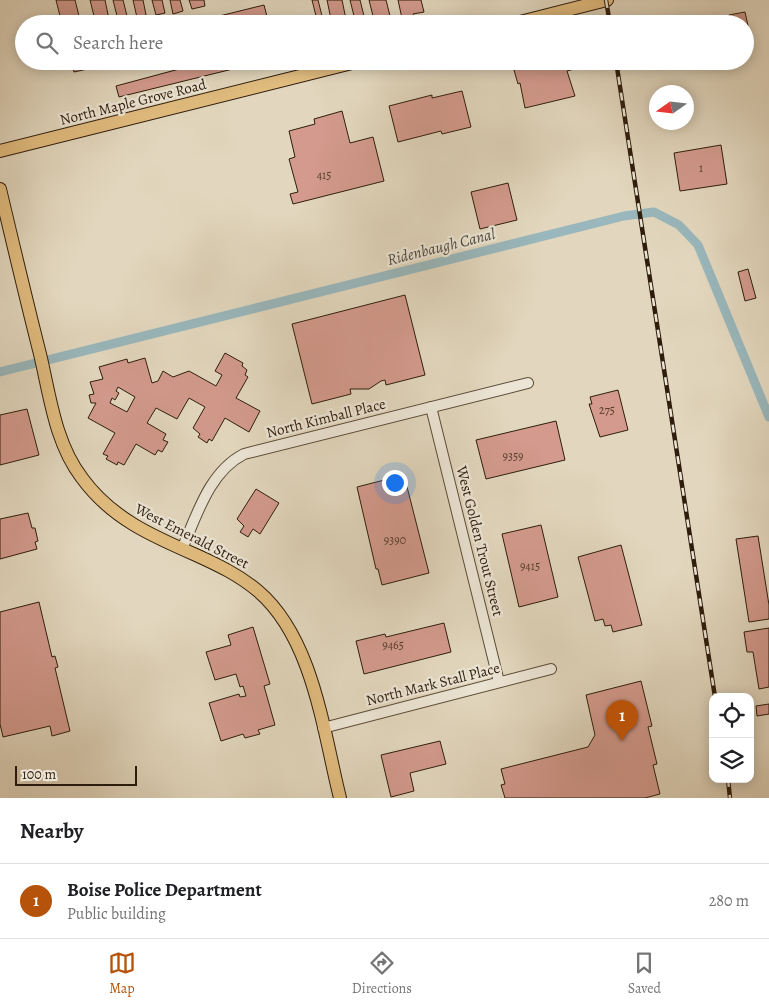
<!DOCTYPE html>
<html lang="en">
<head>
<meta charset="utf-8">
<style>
	:root { --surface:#fff; --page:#f2f2f2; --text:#202124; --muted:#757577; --line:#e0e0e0; --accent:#b45309 }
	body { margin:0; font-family:Alegreya,serif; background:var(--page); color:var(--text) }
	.controls { position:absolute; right:15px; bottom:15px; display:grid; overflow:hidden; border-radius:10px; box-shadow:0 2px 12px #0003 }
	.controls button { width:45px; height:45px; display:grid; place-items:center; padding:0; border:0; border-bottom:1px solid var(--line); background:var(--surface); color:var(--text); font:25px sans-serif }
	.compass { position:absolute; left:649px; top:85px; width:45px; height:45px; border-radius:50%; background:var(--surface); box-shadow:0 2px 12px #0003; rotate:256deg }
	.scale { position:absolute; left:15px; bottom:12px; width:122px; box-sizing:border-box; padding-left:5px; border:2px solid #2e1d0c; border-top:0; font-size:14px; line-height:18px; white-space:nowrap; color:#2e1d0c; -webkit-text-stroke:4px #ece5d5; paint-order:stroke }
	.you { position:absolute; left:394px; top:482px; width:18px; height:18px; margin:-12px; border:4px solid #fff; border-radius:50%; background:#1a73e8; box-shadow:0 0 0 8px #1a73e833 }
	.badge { display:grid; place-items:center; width:32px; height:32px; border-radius:50%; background:var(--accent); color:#fff; font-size:16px; font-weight:700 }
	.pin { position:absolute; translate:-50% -41px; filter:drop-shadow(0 1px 2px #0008) }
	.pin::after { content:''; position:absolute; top:26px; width:18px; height:15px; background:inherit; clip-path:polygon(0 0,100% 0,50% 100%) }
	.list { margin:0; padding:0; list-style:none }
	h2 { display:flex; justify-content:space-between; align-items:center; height:65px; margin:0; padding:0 20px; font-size:21px }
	h2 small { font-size:16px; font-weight:400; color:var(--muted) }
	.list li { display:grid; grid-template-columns:32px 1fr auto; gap:15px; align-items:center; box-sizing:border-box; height:75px; padding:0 20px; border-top:1px solid var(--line) }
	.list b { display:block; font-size:19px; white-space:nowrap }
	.list p { margin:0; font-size:16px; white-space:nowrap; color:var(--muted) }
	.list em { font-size:16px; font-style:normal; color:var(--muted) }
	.icon { flex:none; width:28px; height:28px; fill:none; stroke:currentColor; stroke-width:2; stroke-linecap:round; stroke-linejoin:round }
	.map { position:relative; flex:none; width:769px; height:798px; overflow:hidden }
	.search { position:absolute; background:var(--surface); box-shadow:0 2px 12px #0003; left:15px; right:15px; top:15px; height:55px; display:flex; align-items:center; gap:12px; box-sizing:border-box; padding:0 18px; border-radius:28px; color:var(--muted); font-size:19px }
	.sheet { height:140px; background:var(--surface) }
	nav { display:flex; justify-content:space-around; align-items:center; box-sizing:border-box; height:70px; border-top:1px solid var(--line); background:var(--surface); font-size:14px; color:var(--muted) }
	nav a { display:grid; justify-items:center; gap:2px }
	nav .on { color:var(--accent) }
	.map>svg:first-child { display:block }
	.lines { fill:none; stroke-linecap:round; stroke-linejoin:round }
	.canal { stroke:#99b7bc; stroke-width:9 }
	.building { fill:#d39a8d; stroke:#2e1d0c; fill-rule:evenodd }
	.minor-casing { stroke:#5b4c38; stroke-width:12 }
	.major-casing { stroke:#2e1d0c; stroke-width:14 }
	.minor { stroke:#ece5d5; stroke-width:10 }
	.major { stroke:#e1bc7f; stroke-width:12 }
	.rail-casing { stroke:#2e1d0c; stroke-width:4.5 }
	.rail { stroke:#ece5d5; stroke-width:2.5; stroke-dasharray:8; stroke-linecap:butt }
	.labels { text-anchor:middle; stroke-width:4.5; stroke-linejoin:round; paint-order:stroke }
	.number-label { font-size:12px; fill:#573c2c }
	.street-label { font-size:15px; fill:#2e1d0c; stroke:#ece5d5 }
	.water-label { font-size:16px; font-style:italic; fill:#4e4b41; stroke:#ece5d5 }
</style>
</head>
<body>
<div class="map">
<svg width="769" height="798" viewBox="0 0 769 798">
	<rect width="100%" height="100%" fill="#e2d7be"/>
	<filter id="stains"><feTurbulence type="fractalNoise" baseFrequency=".004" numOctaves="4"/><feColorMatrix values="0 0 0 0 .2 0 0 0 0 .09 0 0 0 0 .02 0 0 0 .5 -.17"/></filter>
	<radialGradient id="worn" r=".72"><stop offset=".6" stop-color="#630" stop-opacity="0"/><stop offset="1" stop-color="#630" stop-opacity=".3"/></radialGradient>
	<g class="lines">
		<polyline class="canal" points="0,372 624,216 654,212 679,225 698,245 769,417"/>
	</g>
	<g class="building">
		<polygon points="56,0 75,0 81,24 62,24"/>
		<polygon points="90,0 105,0 110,24 96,24"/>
		<polygon points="113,0 123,0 129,24 119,24"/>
		<polygon points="133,0 143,0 147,20 138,22"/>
		<polygon points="152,0 162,0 165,13 156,15"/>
		<polygon points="170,0 180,0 183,11 173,14"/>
		<polygon points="189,0 204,0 205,6 192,9"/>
		<polygon points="312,0 318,0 324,24 318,24"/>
		<polygon points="327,0 342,0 347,24 332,24"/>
		<polygon points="350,0 360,0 366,24 356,24"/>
		<polygon points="369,0 386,0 391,20 375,24"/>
		<polygon points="398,0 421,0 424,12 413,14 415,20 403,23"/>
		<polygon points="264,5 269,24 187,24"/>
		<polygon points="745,12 750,35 745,36 745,24 731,24 729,15"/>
		<polygon points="71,61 90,61 92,68 74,72"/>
		<polygon points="118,61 139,61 119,66"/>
		<polygon points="209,61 244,61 245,66 119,97 116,86"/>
		<polygon points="520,61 572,61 574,69 567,71 575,96 525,108 520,83 518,84 514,70 526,67 525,65 521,66"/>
		<polygon points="462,91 471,127 442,134 441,131 398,142 389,106 432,95 432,98"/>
		<polygon points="342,111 350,143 373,137 384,181 293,204 290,194 298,192 289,159 295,157 289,131 315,124 314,119"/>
		<polygon points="721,145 727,184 680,191 674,153"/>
		<polygon points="508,183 517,220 480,229 471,192"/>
		<polygon points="748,269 756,298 745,301 738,272"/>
		<polygon points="405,295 425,375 386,385 385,380 381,381 369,389 350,389 351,394 312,404 292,324"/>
		<path d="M225 353 243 363 242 366 247 370 245 375 248 377 236 398 260 411 249 432 225 418 212 441 209 439 207 443 198 437 200 434 193 428 205 407 189 398 177 419 156 408 147 423 166 434 163 440 168 442 162 452 158 450 155 455 136 444 124 465 118 462 117 465 106 459 108 456 103 454 115 433 88 418 96 403H91L89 395 94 394 90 382 103 379 99 367 127 359 128 363 145 358 152 383 158 381 163 371 173 377 189 371 216 386 222 375 215 371ZM118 387 135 397 127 412 110 403 112 398 115 400 119 393 116 391Z"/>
		<polygon points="618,390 628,430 600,437 589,404 592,404 590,397"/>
		<polygon points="27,409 39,455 0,465 0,415"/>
		<polygon points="556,421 565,460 486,479 476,440"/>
		<polygon points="404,475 429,573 382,585 378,569 376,569 357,487"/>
		<polygon points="256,489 279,503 260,534 253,529 248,537 240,532 244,526 237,519"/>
		<polygon points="28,513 32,528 35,528 38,541 35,542 37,549 0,559 0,519"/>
		<polygon points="541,525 558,597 519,607 502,534"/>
		<polygon points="758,536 769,605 769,619 749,622 736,539"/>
		<polygon points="621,545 642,625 613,632 611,625 605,626 603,619 595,621 578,557"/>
		<polygon points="39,602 52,657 55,656 58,667 55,668 70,731 52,736 50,726 3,737 0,724 0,612"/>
		<polygon points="444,623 451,652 364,674 356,641 385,634 386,637"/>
		<polygon points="253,627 270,684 264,686 275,725 258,730 260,734 245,738 243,734 221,741 209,703 239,694 240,697 246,696 243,686 240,687 236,674 215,680 206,652 231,645 228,635"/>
		<polygon points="769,628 769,687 759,689 753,652 747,652 744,632"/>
		<polygon points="641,681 652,726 648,727 657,764 653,765 660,794 645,798 505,798 501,785 505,784 501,769 588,747 595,735 586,695"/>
		<polygon points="769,704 769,714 757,716 756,706"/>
		<polygon points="440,741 446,764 410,773 414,791 391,797 381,755"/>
	</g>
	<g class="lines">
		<g class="minor-casing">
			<g id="minor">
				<polyline points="431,407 499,682"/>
				<path d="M182 549C197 515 209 472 244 454L528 383"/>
				<polyline points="323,728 551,669"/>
			</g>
		</g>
		<g class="major-casing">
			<g id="major">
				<polyline points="512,24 607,0"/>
				<polyline points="0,151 360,61"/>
				<path d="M0 189C13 244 26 299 40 354 50 396 55 443 82 478 111 518 152 536 196 555 218 565 239 575 258 591 313 638 323 730 340 798"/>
			</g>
		</g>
		<use href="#minor" class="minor"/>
		<use href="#major" class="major"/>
		<g class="rail-casing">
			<g id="rail">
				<polyline points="606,0 610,24"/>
				<polyline points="616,61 715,697"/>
				<polyline points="728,779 730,798"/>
			</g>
		</g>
		<use href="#rail" class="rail"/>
	</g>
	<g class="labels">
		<g class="number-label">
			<text x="701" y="172">1</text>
			<text x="324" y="179">415</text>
			<text x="607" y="414">275</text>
			<text x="513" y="460">9359</text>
			<text x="395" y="544">9390</text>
			<text x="530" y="570">9415</text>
			<text x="393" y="649">9465</text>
		</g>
		<g class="street-label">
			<text transform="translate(133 102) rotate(-14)" y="5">North Maple Grove Road</text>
			<text transform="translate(326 418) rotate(-14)" y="5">North Kimball Place</text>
			<text transform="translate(192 536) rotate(27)" y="5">West Emerald Street</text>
			<text transform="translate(480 541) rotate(76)" y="5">West Golden Trout Street</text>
			<text transform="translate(433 684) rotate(-14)" y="5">North Mark Stall Place</text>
		</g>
		<g class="water-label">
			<text transform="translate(441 246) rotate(-14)" y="6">Ridenbaugh Canal</text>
		</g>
	</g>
	<rect width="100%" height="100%" filter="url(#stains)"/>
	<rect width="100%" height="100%" fill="url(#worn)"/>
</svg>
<div class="controls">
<button><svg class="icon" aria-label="locate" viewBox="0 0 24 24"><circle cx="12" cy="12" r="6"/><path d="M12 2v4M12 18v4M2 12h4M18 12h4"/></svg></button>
<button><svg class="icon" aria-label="layers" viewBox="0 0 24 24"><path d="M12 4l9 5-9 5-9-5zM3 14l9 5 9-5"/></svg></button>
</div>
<svg class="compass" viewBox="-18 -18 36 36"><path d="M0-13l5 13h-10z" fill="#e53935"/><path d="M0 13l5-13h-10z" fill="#757577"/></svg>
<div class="scale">100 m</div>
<div class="you"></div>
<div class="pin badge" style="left:622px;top:741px">1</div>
<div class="search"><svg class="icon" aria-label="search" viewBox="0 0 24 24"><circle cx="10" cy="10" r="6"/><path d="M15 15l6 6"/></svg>Search here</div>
</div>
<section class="sheet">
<h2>Nearby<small></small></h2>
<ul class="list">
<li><span class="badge">1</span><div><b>Boise Police Department</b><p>Public building</p></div><em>280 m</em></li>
</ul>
</section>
<nav>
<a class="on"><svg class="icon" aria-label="map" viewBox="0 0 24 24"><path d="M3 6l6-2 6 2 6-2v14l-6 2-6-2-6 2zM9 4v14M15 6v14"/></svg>Map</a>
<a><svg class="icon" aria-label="directions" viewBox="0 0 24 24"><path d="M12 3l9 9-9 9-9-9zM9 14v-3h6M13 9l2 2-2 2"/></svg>Directions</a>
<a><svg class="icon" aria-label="saved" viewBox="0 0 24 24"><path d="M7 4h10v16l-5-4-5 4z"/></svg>Saved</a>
</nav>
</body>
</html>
